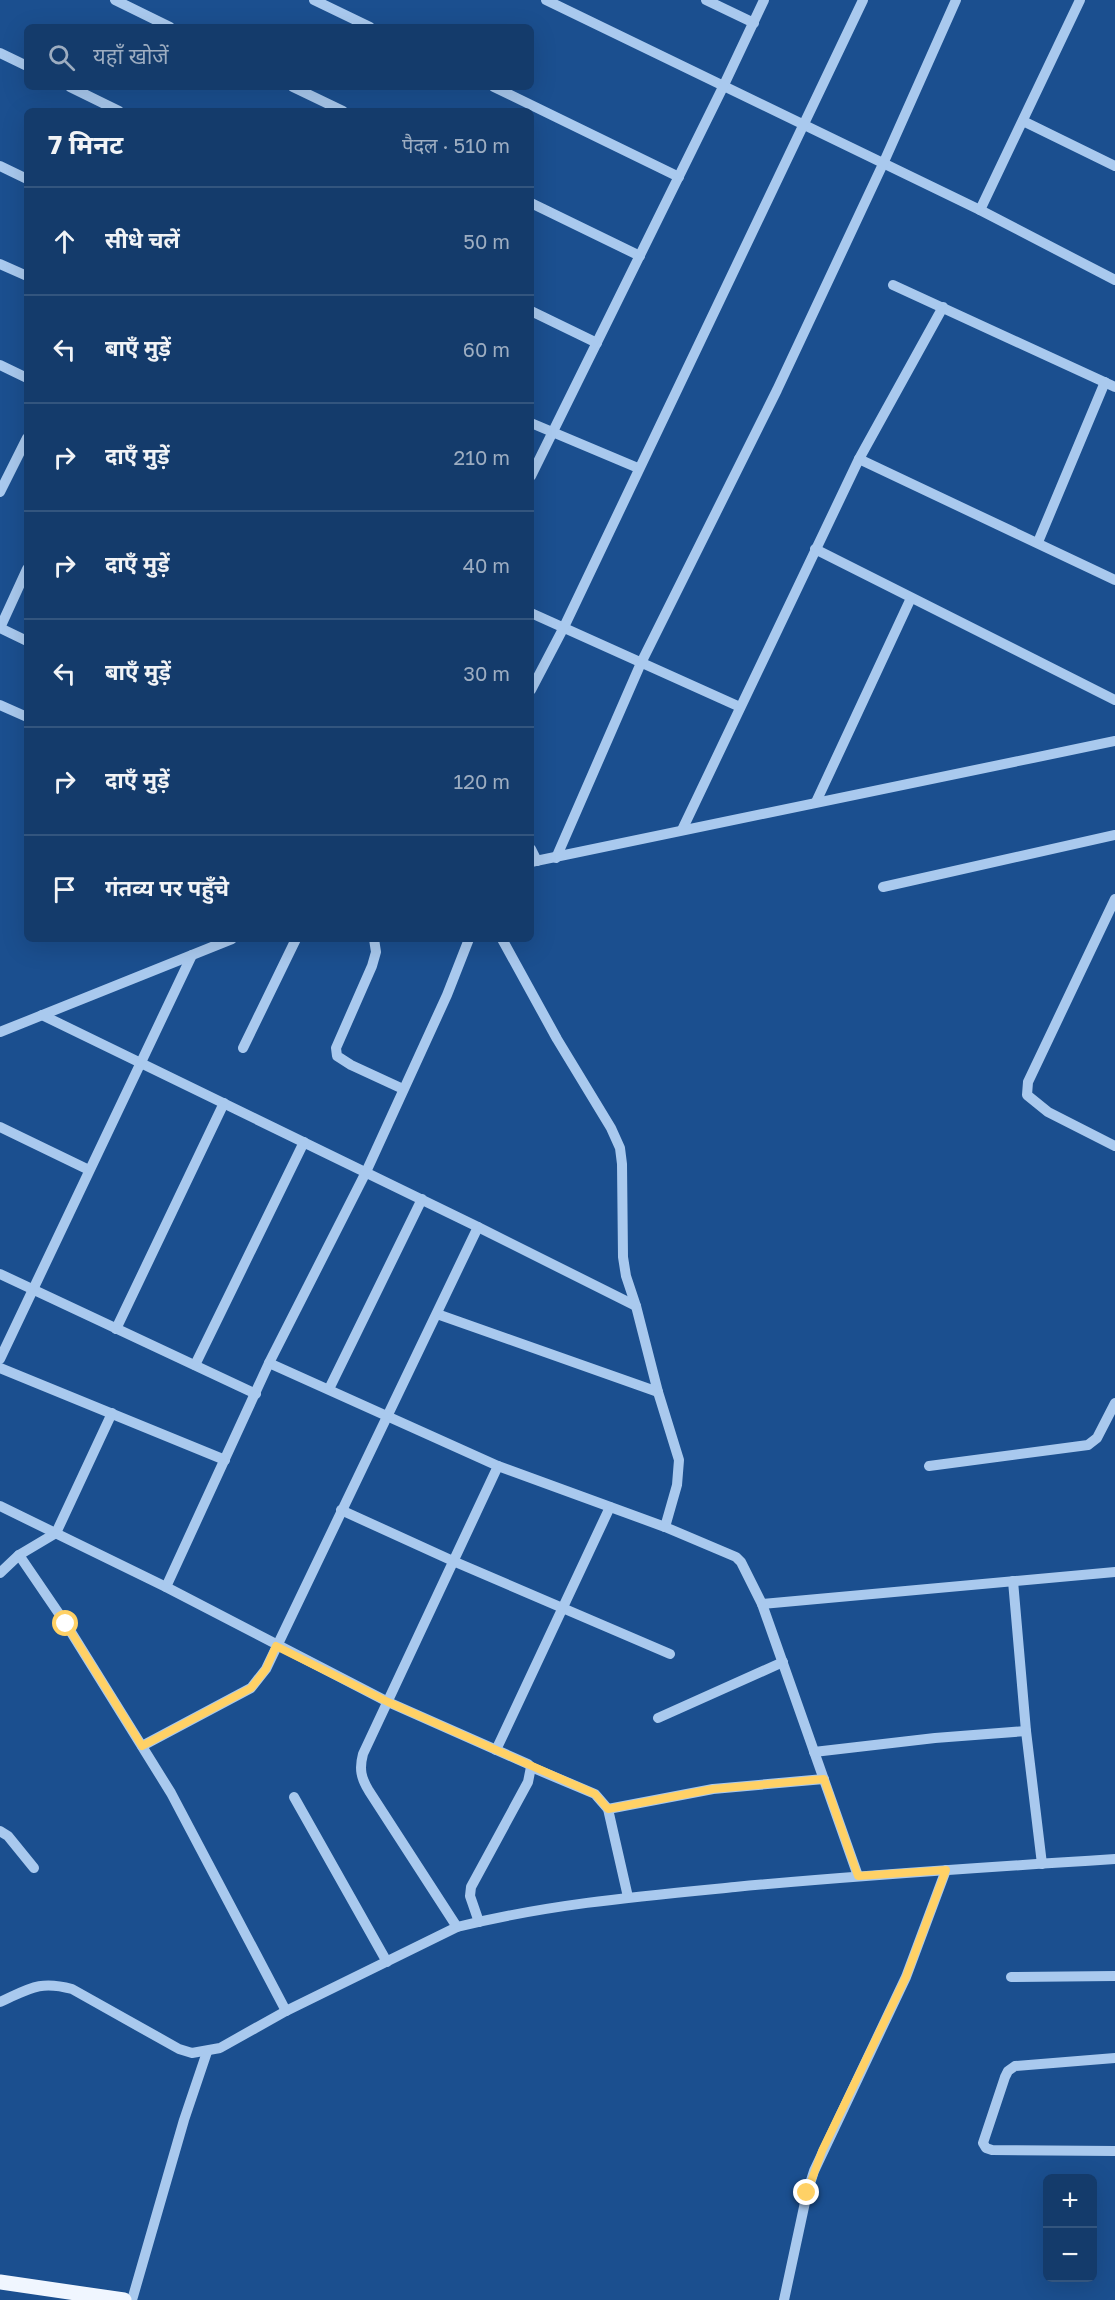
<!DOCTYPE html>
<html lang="hi">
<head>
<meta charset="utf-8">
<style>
	:root { --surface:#143b6b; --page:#1d4271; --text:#f1f3f6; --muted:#9dadc1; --line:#33557e }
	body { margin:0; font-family:"Golos Text","Noto Sans Devanagari",sans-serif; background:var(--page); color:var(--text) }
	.controls { position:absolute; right:18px; bottom:18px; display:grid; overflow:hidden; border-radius:9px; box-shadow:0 6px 24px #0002 }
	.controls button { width:54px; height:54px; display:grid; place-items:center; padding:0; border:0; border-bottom:2px solid var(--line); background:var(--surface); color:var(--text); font:30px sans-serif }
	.stop { position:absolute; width:18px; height:18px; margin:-14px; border:4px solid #ffd166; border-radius:50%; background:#fff }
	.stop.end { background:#ffd166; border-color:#fff; box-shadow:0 2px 6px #0008 }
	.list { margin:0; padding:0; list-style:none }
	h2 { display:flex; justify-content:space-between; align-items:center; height:78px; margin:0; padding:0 24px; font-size:26px }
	h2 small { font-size:20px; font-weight:400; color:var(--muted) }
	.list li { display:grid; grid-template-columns:39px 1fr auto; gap:18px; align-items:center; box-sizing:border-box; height:108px; padding:0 24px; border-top:2px solid var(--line) }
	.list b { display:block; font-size:22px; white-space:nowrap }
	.list em { font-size:20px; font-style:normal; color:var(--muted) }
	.icon { flex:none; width:33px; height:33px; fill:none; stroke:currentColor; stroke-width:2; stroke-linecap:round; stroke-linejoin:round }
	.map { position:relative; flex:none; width:1115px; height:2300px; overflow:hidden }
	.search { position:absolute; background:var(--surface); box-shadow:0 6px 24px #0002; left:24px; top:24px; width:510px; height:66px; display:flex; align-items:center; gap:15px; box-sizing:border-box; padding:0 21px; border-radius:9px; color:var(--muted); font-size:22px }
	.panel { position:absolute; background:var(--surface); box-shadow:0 6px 24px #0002; left:24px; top:108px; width:510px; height:834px; border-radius:9px }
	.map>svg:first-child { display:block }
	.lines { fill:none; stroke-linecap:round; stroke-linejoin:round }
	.minor { stroke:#a9c9ee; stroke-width:10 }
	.major { stroke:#f0f6ff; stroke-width:15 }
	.route { stroke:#ffd166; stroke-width:8 }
</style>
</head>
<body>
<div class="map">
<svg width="1115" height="2300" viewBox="0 0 1115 2300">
	<rect width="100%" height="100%" fill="#1b4f8f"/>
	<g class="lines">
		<g class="minor">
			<polyline points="115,0 170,27"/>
			<polyline points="314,0 370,27"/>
			<polyline points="546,0 980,210 1115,280"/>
			<polyline points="706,0 754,23"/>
			<polyline points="0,53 27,66"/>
			<polyline points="70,87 119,111"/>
			<polyline points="293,87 343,111"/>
			<polyline points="494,87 679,177"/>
			<polyline points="1023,121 1115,166"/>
			<polyline points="0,166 27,179"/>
			<polyline points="531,203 640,256"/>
			<polyline points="980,210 1080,0"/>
			<polyline points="0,264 27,276"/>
			<polyline points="893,285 1115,387"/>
			<polyline points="531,311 597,343"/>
			<polyline points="0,365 27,378"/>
			<polyline points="531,423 638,468"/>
			<polyline points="859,459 1115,580"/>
			<polyline points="531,476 723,87 764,0"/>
			<polyline points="0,492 27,438"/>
			<polyline points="1038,542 1105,382"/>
			<polyline points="815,549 1115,700"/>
			<polyline points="531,613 740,707"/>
			<polyline points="0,628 27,569"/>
			<polyline points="0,628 27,641"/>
			<polyline points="531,690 564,627 863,0"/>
			<polyline points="0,705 27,717"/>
			<polyline points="816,802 911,598"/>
			<polyline points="682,830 859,459 943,307"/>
			<polyline points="531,849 537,861"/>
			<polyline points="556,858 641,663 777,390 883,164 956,0"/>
			<polyline points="531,862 1115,741"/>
			<polyline points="883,887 1115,835"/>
			<polyline points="1115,899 1028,1082 1027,1095 1048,1112 1115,1146"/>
			<polyline points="374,939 376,952 372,966 336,1048 337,1056 351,1065 403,1089"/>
			<polyline points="502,939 557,1039 611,1128 620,1148 622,1164 623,1257 626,1276 636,1306 658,1392 679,1460 677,1485 665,1527"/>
			<polyline points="42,1015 478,1227 636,1306"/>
			<polyline points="0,1032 232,939"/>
			<polyline points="243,1048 296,939"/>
			<polyline points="0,1127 89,1170"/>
			<polyline points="0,1274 256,1394"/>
			<polyline points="437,1314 658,1392"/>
			<polyline points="116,1329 224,1103"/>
			<polyline points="0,1359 192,955"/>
			<polyline points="269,1363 498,1466 665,1527 736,1557 741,1562 762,1604 858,1876"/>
			<polyline points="195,1365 304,1142"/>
			<polyline points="0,1368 225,1460"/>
			<polyline points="329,1389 422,1199"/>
			<polyline points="929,1466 1088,1445 1097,1438 1115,1403"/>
			<polyline points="0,1506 166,1587 388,1702 528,1764 531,1767 528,1782 471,1887 470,1896 479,1922"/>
			<polyline points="341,1510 453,1561 670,1654"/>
			<polyline points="19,1555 66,1624 171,1793 286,2011"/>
			<polyline points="0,1573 19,1555 56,1533 112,1413"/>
			<polyline points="1013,1581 1026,1731 1042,1864"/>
			<polyline points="166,1587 269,1363 366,1172 447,995 469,939"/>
			<polyline points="762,1604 1115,1572"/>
			<polyline points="658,1718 783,1662"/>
			<polyline points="142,1746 251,1688 266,1669 478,1227"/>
			<polyline points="496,1750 610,1507"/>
			<polyline points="814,1752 935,1738 1026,1731"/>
			<polyline points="531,1767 595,1794 608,1809 628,1897"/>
			<polyline points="294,1797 387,1962"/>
			<polyline points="608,1809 713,1789 824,1779"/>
			<polyline points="0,1831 8,1836 34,1868"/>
			<path d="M457 1927 369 1791C361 1778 359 1769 363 1754L498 1466"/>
			<polyline points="1011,1977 1115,1976"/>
			<path d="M0 2002C29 1989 39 1980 72 1989L179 2049 192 2053 220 2048 286 2011 457 1927C549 1904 642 1896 735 1887 862 1875 988 1867 1115 1859"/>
			<polyline points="1115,2058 1015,2066 1008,2071 1005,2077 983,2143 986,2148 992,2150 1115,2151"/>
			<polyline points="132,2300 184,2120 207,2052"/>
			<polyline points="784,2300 807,2193 814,2171 906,1977 946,1870"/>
		</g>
		<polyline class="major" points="0,2282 124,2300"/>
	</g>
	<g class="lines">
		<polyline class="route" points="66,1624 142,1746 251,1688 266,1669 276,1646 388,1702 595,1794 608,1809 713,1789 824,1779 858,1876 946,1870 906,1977 822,2151 807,2193"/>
	</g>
</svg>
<div class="controls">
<button>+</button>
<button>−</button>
</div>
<div class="stop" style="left:66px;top:1624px"></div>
<div class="stop end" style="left:807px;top:2193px"></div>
<div class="search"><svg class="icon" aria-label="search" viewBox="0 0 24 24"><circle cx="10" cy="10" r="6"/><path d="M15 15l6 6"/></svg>यहाँ खोजें</div>
<section class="panel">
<h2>7 मिनट<small>पैदल · 510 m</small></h2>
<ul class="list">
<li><svg class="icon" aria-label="ahead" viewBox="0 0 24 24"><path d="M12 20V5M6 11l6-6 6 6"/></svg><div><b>सीधे चलें</b></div><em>50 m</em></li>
<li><svg class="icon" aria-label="left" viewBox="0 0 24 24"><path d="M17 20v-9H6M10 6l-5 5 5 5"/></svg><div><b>बाएँ मुड़ें</b></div><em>60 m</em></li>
<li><svg class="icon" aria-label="right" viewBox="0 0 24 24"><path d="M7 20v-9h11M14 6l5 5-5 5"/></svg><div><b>दाएँ मुड़ें</b></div><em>210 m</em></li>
<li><svg class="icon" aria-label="right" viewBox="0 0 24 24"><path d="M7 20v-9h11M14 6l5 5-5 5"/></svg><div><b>दाएँ मुड़ें</b></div><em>40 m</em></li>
<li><svg class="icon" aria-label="left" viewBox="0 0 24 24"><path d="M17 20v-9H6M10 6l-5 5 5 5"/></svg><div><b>बाएँ मुड़ें</b></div><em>30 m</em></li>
<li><svg class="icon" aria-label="right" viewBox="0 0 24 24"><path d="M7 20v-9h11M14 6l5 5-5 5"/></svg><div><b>दाएँ मुड़ें</b></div><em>120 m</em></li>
<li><svg class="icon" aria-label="arrive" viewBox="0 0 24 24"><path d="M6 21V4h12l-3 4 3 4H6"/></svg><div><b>गंतव्य पर पहुँचे</b></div></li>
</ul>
</section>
</div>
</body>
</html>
